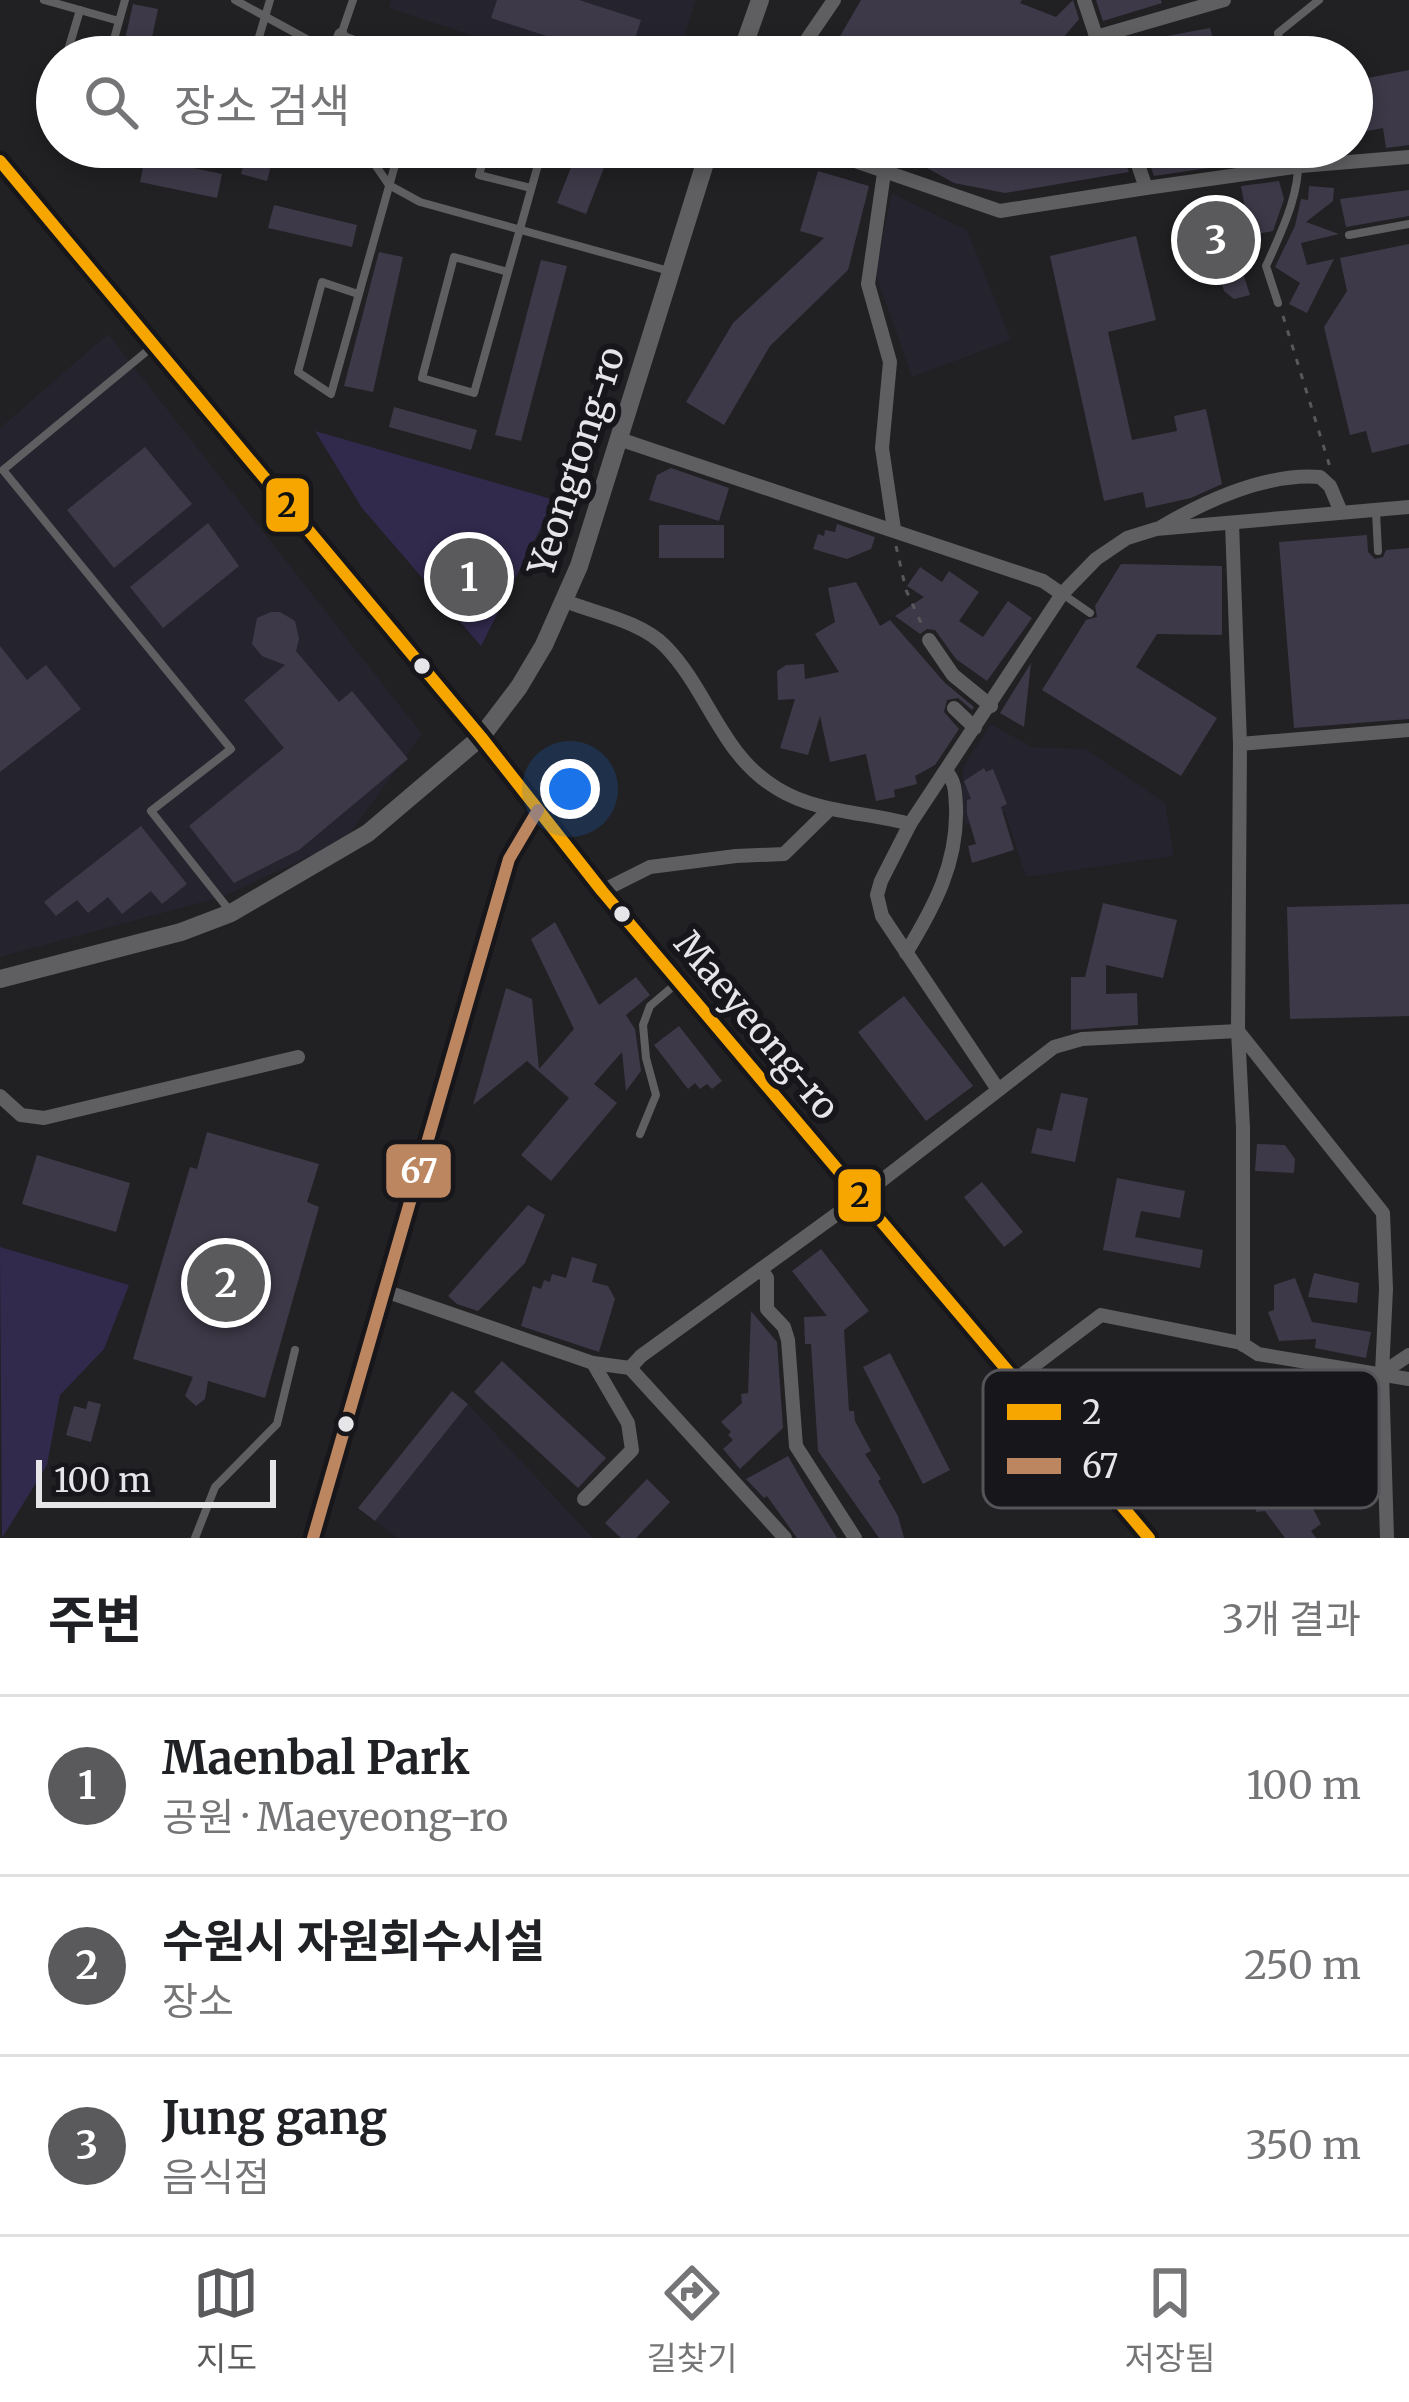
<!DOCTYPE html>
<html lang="ko">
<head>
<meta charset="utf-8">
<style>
	:root { --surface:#fff; --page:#f2f2f2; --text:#202124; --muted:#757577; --line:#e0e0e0; --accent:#5a5a5d }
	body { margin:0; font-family:Merriweather,"Noto Sans KR",serif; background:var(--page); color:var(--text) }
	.scale { position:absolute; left:36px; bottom:30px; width:240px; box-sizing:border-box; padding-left:12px; border:6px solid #e6e5e8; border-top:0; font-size:33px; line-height:42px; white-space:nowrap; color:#e6e5e8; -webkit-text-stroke:9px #17161a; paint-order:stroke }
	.you { position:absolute; left:570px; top:789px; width:42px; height:42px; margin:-30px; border:9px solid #fff; border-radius:50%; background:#1a73e8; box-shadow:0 0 0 18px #1a73e833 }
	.badge { display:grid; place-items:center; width:78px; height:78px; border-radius:50%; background:var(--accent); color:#fff; font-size:39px; font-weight:700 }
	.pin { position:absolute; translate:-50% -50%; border:6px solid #fff; box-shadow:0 3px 12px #0006 }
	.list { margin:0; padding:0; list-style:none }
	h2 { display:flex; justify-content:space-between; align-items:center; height:156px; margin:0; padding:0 48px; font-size:51px }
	h2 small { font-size:39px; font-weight:400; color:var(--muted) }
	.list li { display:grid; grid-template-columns:78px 1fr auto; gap:36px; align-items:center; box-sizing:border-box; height:180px; padding:0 48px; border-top:3px solid var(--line) }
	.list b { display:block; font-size:45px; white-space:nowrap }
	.list p { margin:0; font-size:39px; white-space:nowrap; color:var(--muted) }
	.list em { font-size:39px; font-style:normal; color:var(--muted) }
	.icon { flex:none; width:66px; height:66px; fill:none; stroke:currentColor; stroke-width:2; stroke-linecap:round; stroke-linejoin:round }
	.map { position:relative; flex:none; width:1409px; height:1538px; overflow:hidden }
	.search { position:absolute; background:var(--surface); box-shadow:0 6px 18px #0003; left:36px; right:36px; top:36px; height:132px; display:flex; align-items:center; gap:30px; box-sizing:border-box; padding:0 42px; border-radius:66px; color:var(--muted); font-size:45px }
	.sheet { height:696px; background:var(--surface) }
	nav { display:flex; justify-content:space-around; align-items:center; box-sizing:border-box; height:168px; border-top:3px solid var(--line); background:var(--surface); font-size:33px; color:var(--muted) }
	nav a { display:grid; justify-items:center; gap:6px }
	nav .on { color:var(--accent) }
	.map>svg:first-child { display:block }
	.built { fill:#25232d }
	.green { fill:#322a4d }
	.building { fill:#3e3948 }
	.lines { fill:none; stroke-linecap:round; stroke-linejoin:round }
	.path { stroke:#585759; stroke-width:3; stroke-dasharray:6 9; stroke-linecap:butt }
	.service { stroke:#5f5f61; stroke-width:8 }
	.minor { stroke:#5f5f61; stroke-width:14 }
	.tertiary { stroke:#5f5f61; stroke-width:18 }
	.bus-1-casing { stroke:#17161a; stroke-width:21 }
	.bus-2-casing { stroke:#17161a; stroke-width:21 }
	.bus-1 { stroke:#f7a600; stroke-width:12 }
	.bus-2 { stroke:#bb8660; stroke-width:12 }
	.bus-dot { fill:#e6e5e8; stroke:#17161a; stroke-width:4.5 }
	.labels { text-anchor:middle; stroke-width:12; stroke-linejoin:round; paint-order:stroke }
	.street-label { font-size:36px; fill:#e6e5e8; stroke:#17161a }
	.key { fill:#17161a; stroke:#555458; stroke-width:3 }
	.key-label { font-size:33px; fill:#e6e5e8 }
	.line-badge { stroke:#17161a; stroke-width:4.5 }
	.badge-label { font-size:33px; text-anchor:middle; font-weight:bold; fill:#fff }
	.pale-badge-label { font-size:33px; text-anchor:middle; font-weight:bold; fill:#111 }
</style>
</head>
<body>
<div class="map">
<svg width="1409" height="1538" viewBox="0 0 1409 1538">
	<rect width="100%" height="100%" fill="#212023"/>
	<g class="built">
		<polygon points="391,0 696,0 678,57 536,57 389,8"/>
		<polygon points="892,193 967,230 1011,340 912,377 875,272"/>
		<polygon points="108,334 422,734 346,839 225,896 0,957 0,428"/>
		<polygon points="991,724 1032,747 1086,749 1165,803 1174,856 1026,877 1005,812 966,825 962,814 963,767"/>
		<polygon points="468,1404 593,1538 398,1538 375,1521"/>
	</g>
	<g class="green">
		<polygon points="315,431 555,500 481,646 362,508"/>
		<polygon points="0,1247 129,1285 104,1349 60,1395 47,1465 2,1538"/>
	</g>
	<g class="building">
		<polygon points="497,0 579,0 641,20 629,57 611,57 491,18"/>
		<polygon points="861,0 1022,0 1020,3 1056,17 1073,0 1079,19 1047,57 853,57 832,50"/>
		<polygon points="1096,0 1161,0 1162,3 1103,21"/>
		<polygon points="133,4 158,9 148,57 121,57"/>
		<polygon points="1210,28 1218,57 1114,57 1167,36"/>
		<polygon points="1409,70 1409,145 1386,148 1383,128 1352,134 1352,81"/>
		<polygon points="248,147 276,147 267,181 241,174"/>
		<polygon points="579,147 612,147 586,214 557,203"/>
		<polygon points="968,147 1020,159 1020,155 1034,155 1032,147 1119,147 1129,172 1005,193 954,183 920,164 918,167 868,148"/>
		<polygon points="1189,147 1289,147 1290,156 1154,176 1147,156"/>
		<polygon points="145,158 222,174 217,198 140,182"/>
		<polygon points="818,171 869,186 848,270 770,346 724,425 686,402 733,323 824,238 800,231"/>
		<polygon points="1279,181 1284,199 1273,231 1250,235 1241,186"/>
		<polygon points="1309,186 1334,188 1333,201 1306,222 1339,234 1301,243 1307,265 1334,259 1307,313 1289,304 1300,283 1275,267 1295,226 1301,199 1308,200"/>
		<polygon points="1409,190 1409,216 1346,227 1340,199"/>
		<polygon points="274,205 357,225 352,247 268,228"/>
		<polygon points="1221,206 1250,295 1234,299 1224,291 1217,266 1209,268 1190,215"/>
		<polygon points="1136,236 1156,320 1108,332 1132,440 1177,431 1174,416 1206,409 1222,484 1191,498 1146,508 1143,492 1104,501 1050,256"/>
		<polygon points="1409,244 1409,444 1372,453 1366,431 1350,435 1324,327 1347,291 1340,258"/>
		<polygon points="379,252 403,257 373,392 344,386"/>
		<polygon points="541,260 567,266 521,441 495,435"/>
		<polygon points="394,407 477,430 471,450 389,427"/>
		<polygon points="145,447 192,504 114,568 67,510"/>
		<polygon points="671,468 729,488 719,521 649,500 657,475"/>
		<polygon points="208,523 239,566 163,628 130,587"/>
		<polygon points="837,524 875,537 871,549 847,559 813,549 818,534 824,536 825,530 835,532"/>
		<rect x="659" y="525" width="65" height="33"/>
		<polygon points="1367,535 1368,552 1375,559 1383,557 1386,550 1409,548 1409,719 1294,728 1279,542"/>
		<polygon points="1121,564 1222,566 1222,635 1157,634 1136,667 1217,718 1181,776 1042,690 1086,620 1097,617 1095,606"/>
		<polygon points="920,567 942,582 949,571 979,592 959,621 983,637 1008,601 1032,618 987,681 956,659 935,630 927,629 920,634 895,616 924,597 907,586"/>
		<polygon points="856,582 880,626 890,620 945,683 974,707 972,710 958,698 947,700 944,712 959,729 935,765 915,776 917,784 894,790 895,797 876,801 866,754 830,762 820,716 808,755 780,748 795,699 778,700 777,671 786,665 804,664 805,679 839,672 815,634 835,622 828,588"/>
		<polygon points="271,612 280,612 295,621 299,639 296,651 339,702 352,691 408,759 299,850 234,883 189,826 284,748 244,700 285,665 262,656 252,644 257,618"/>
		<polygon points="0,646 27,680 46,665 81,709 0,772"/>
		<polygon points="1031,663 1024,727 1000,713"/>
		<polygon points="984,768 986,772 993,769 1007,804 1001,807 1014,850 972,863 968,846 976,844 967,814 967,800 971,799 964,781"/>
		<polygon points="141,826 187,884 162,904 151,891 122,914 108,897 88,913 77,900 56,916 44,902"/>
		<polygon points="1103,903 1177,920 1163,978 1106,965 1106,994 1137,993 1138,1025 1071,1030 1071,977 1085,977"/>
		<polygon points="1409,904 1409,1016 1290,1019 1287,907"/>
		<polygon points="555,922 599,1005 636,977 650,995 626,1015 635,1029 641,1071 626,1091 622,1052 594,1084 617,1103 551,1181 521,1155 569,1098 527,1061 473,1105 506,988 532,999 539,1069 574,1029 531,939"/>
		<polygon points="904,996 973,1086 926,1121 858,1032"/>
		<polygon points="679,1026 722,1081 712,1089 707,1084 700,1089 695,1083 688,1089 654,1045"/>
		<polygon points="1061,1093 1088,1098 1075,1162 1031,1153 1037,1128 1052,1131"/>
		<polygon points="207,1132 319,1164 307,1202 319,1207 265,1398 208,1381 205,1399 196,1406 185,1396 193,1377 133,1359 190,1167 197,1169"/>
		<polygon points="1257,1144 1285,1145 1295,1159 1294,1173 1255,1171"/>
		<polygon points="37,1155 130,1183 116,1232 22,1204"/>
		<polygon points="1117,1178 1185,1191 1180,1218 1141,1211 1135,1237 1203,1250 1200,1268 1103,1250"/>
		<polygon points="982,1182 1023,1232 1004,1247 964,1197"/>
		<polygon points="528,1205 545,1215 525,1263 478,1311 457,1304 448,1296"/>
		<polygon points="821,1249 869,1311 844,1330 849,1411 854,1411 855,1421 871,1451 865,1454 881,1479 878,1481 898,1516 904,1538 879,1538 818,1451 811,1344 805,1344 804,1317 827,1316 792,1271"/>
		<polygon points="572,1257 597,1264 592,1282 608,1286 615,1299 599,1352 521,1326 533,1286 541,1289 544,1280 550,1282 552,1274 566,1278"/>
		<polygon points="1314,1273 1359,1283 1357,1303 1308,1297"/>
		<polygon points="1295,1278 1312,1322 1371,1332 1366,1358 1315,1348 1316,1339 1279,1341 1268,1312 1274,1310 1274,1285"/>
		<polygon points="751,1311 777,1342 783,1428 740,1469 723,1449 733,1440 728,1435 731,1432 721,1422 742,1403 741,1394 748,1393"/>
		<polygon points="890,1353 950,1470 923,1484 863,1367"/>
		<polygon points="502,1361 606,1458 578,1488 474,1392"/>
		<polygon points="452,1391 468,1404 375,1521 358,1508"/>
		<polygon points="88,1401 101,1404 91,1442 66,1435 74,1406 86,1409"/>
		<polygon points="1281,1426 1332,1441 1328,1455 1318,1453 1306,1495 1321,1524 1311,1531 1316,1538 1285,1538 1265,1511 1256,1512 1254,1487 1264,1484"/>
		<polygon points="788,1456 804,1484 837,1538 797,1538 767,1496 764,1498 746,1479"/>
		<polygon points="647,1479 670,1502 636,1538 621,1538 605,1523"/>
	</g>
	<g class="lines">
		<g class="path">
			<polyline points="1283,316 1330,467"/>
			<polyline points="896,546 906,590 923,627"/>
		</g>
		<g class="service">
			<polyline points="44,0 119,21"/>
			<polyline points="235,0 334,54"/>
			<polyline points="353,0 341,35 402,57"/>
			<polyline points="66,57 80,10"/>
			<polyline points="109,57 125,0"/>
			<polyline points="211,57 215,43 254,53"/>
			<polyline points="253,57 270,0"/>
			<polyline points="1282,57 1278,33 1319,0"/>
			<polyline points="363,147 389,185 420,202 669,271"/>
			<polyline points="487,147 479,175 531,188"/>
			<polyline points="1349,235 1409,224"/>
			<polyline points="508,272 454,257 422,378 474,393 543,147"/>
			<polyline points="358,294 322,282 298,372 331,394 400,147"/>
			<path d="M1278 303 1266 266C1282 231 1304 186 1297 147"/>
			<polyline points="152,347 3,470 231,749 151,811 230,911"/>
			<polyline points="1376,512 1378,551"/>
			<polyline points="1064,595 1090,613"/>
			<polyline points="640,1134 656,1095 646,1058 643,1025 650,1006 677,983"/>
			<polyline points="195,1538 215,1487 277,1424 295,1350"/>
		</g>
		<g class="minor">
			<polyline points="1084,0 1103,57"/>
			<polyline points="1096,37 1224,0"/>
			<polyline points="335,54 341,35"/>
			<polyline points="795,57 834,0"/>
			<polyline points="814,147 1000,211 1146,188 1132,147"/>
			<polyline points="884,173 868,284 890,362 882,448 894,529"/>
			<polyline points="1146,188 1301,166 1409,157"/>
			<polyline points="619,439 1043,581 1062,594"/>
			<polyline points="1232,523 1240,744 1238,1031 1243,1128 1243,1345"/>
			<path d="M1161 527C1207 500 1265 473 1320 477L1330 486 1341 512"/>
			<path d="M565 601C598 614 640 621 665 646 709 691 721 756 778 789 817 813 867 812 910 824"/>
			<polyline points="929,640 953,675 991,706"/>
			<polyline points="954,708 975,728"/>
			<polyline points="1240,744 1409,730"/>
			<polyline points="602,891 650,867 736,856 784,854 830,809"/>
			<path d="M906 953C934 907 958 863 956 807 955 793 956 782 946 771"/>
			<polyline points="997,1088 882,916 877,895 881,881 910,824 1062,594 1096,559 1127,538 1156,529 1409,507"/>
			<polyline points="0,1096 21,1115 44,1118 298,1057"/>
			<polyline points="761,1269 767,1278 767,1309 784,1327 788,1340 796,1446 855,1538"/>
			<polyline points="385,1291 593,1363 628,1423 632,1450 584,1499"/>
			<polyline points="593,1363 630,1368 641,1356 859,1198 1054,1047 1082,1039 1238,1031 1383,1213 1386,1289 1382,1373 1387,1538"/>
			<polyline points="630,1368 785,1538"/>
			<polyline points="1382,1373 1409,1355"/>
			<polyline points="1015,1380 1101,1315 1241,1343 1258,1354 1409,1379"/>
			<polyline points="313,1538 509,859 538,810"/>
		</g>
		<g class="tertiary">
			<polyline points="740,57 760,0"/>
			<polyline points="0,161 481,737 602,891 1149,1538"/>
			<polyline points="0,979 181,932 231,913 368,833 481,737 519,687 544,645 579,566 710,147"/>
		</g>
		<g class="bus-1-casing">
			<polyline id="bus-1" points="0,161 481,737 602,891 1149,1538"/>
		</g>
		<g class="bus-2-casing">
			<polyline id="bus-2" points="313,1538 509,859 538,810"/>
		</g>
		<use href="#bus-1" class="bus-1"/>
		<use href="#bus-2" class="bus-2"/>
	</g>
	<g class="bus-dot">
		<circle cx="422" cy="666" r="10"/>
		<circle cx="622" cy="914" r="10"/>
		<circle cx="346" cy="1424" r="10"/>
	</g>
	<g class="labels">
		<g class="street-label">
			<text transform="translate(576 461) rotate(-72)" y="13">Yeongtong-ro</text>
			<text transform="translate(757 1025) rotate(50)" y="13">Maeyeong-ro</text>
		</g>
	</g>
	<rect x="983" y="1370" width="396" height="138" rx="18" class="key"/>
	<rect x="1007" y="1404" width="54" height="16" fill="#f7a600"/>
	<rect x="1007" y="1458" width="54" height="16" fill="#bb8660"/>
	<g class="key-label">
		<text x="1082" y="1424">2</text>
		<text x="1082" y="1478">67</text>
	</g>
	<g class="line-badge">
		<rect x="264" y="476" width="47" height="58" rx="12" fill="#f7a600"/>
		<rect x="384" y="1142" width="69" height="58" rx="12" fill="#bb8660"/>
		<rect x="836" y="1167" width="47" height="57" rx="12" fill="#f7a600"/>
	</g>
	<g class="badge-label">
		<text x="419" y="1183">67</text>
	</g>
	<g class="pale-badge-label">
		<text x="287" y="517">2</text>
		<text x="860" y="1207">2</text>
	</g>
</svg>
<div class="scale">100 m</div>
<div class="you"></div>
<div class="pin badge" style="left:469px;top:577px">1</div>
<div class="pin badge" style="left:226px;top:1283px">2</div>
<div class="pin badge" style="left:1216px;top:240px">3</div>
<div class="search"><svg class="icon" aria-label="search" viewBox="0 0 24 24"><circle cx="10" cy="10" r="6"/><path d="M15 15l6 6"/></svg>장소 검색</div>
</div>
<section class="sheet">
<h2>주변<small>3개 결과</small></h2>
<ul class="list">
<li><span class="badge">1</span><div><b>Maenbal Park</b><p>공원 · Maeyeong-ro</p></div><em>100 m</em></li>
<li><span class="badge">2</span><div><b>수원시 자원회수시설</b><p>장소</p></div><em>250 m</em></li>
<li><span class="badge">3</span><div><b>Jung gang</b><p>음식점</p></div><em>350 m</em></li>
</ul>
</section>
<nav>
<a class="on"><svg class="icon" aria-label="map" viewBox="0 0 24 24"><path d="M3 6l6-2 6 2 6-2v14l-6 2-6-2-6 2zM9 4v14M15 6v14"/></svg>지도</a>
<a><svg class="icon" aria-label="directions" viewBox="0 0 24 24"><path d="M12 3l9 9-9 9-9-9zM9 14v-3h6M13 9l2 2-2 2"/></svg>길찾기</a>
<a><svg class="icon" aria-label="saved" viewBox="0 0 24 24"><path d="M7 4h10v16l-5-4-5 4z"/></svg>저장됨</a>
</nav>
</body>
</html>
